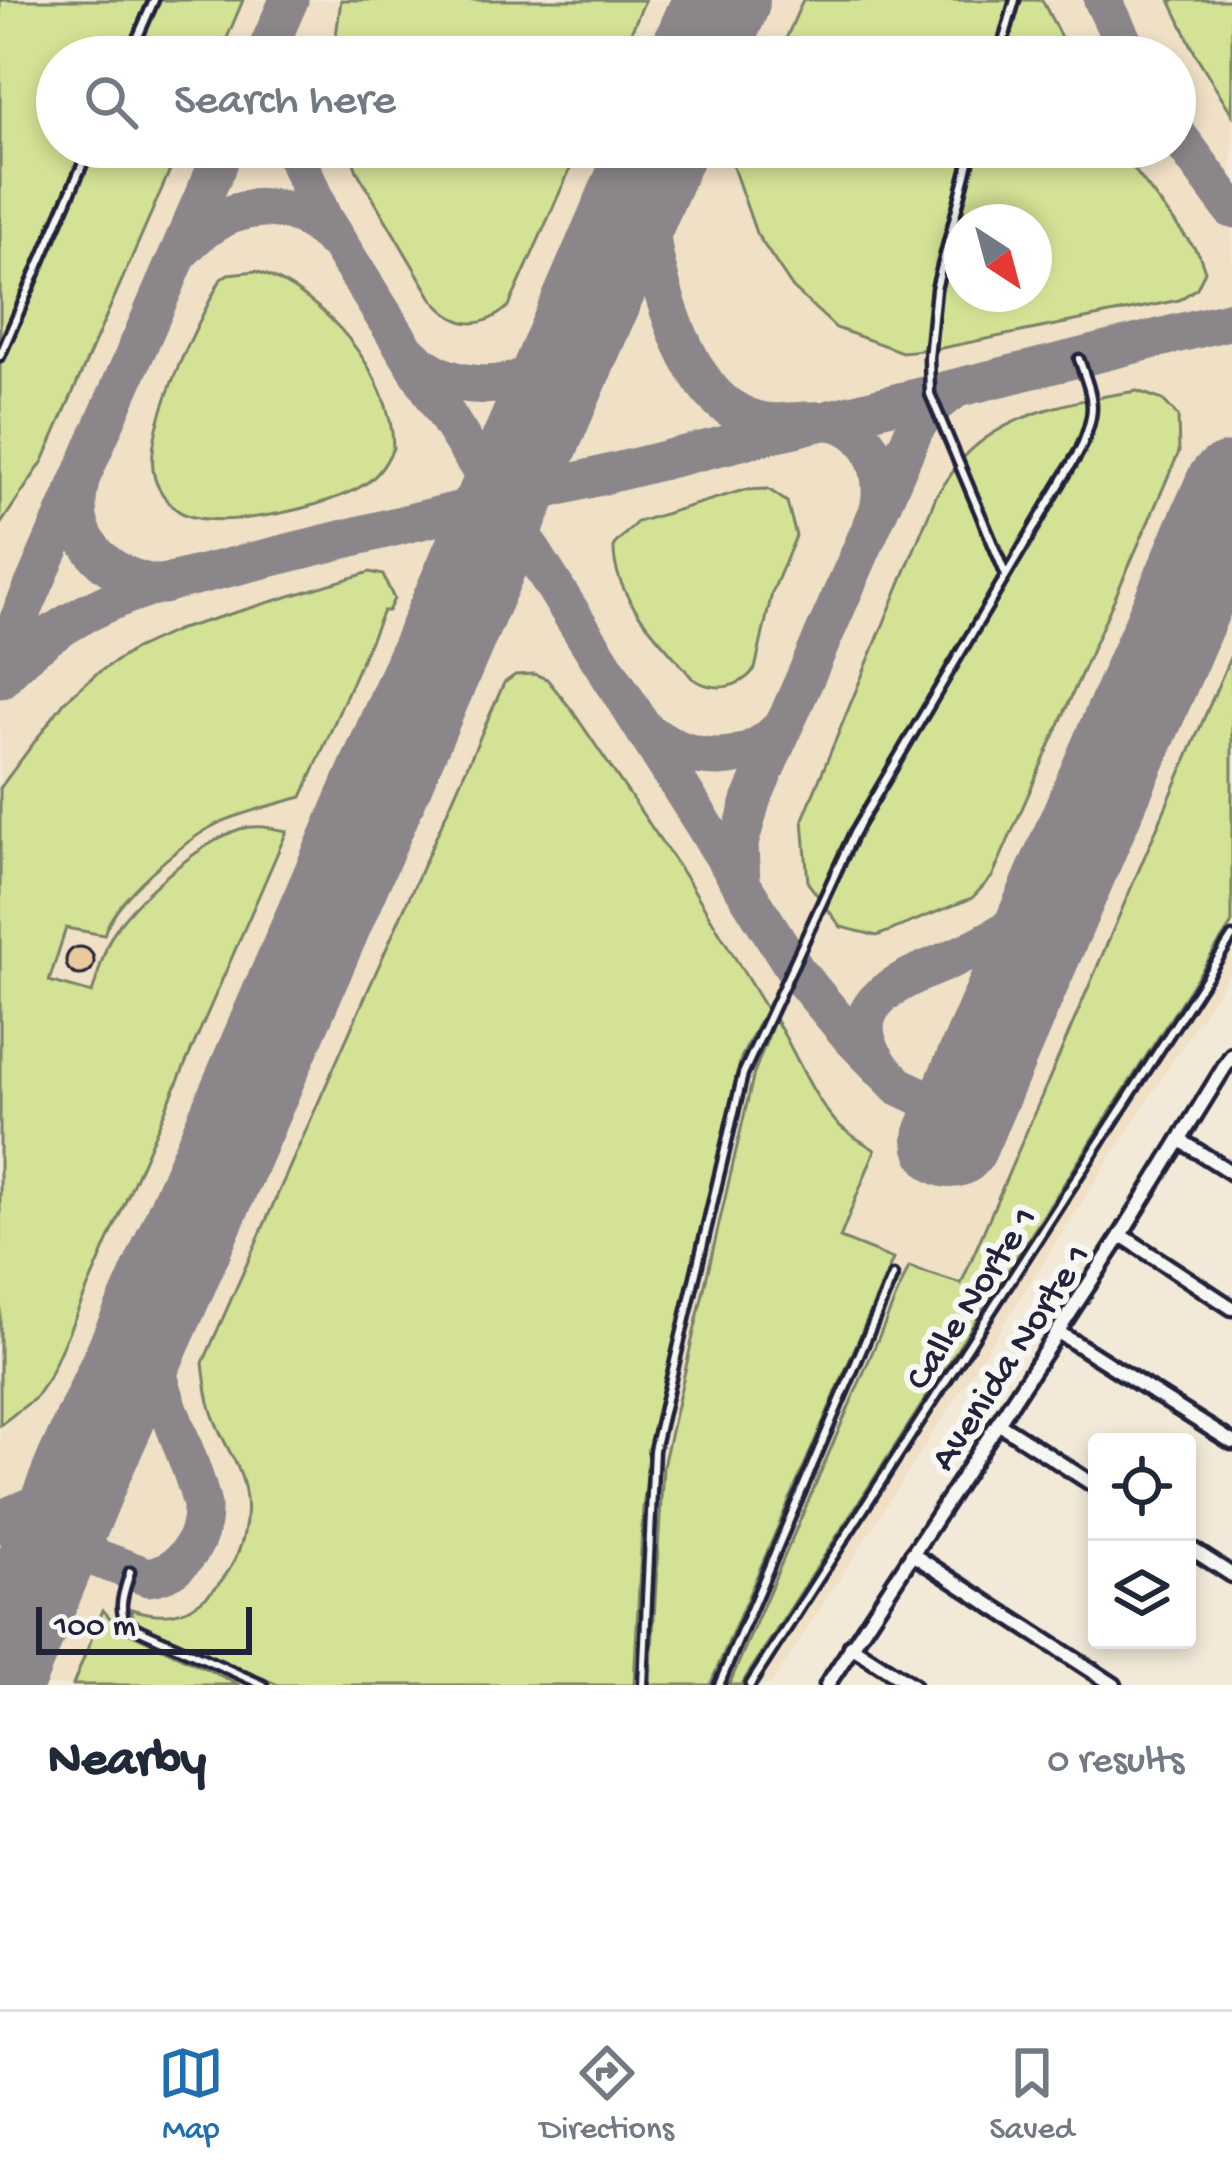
<!DOCTYPE html>
<html lang="en">
<head>
<meta charset="utf-8">
<style>
	:root { --surface:#fff; --page:#f6f6f7; --text:#1f2937; --muted:#747a83; --line:#e0e1e3; --accent:#1f6fb2 }
	body { margin:0; font-family:"Gochi Hand",sans-serif; background:var(--page); color:var(--text) }
	.controls { position:absolute; right:36px; bottom:36px; display:grid; overflow:hidden; border-radius:12px; box-shadow:0 6px 18px #0003 }
	.controls button { width:108px; height:108px; display:grid; place-items:center; padding:0; border:0; border-bottom:3px solid var(--line); background:var(--surface); color:var(--text); font:60px sans-serif }
	.compass { position:absolute; left:944px; top:204px; width:108px; height:108px; border-radius:50%; background:var(--surface); box-shadow:0 6px 18px #0003; rotate:144deg }
	.scale { position:absolute; left:36px; bottom:30px; width:216px; box-sizing:border-box; padding-left:12px; border:6px solid #22223b; border-top:0; font-size:33px; line-height:42px; white-space:nowrap; color:#22223b; -webkit-text-stroke:9px #f6f6f2; paint-order:stroke }
	.list { margin:0; padding:0; list-style:none }
	h2 { display:flex; justify-content:space-between; align-items:center; height:156px; margin:0; padding:0 48px; font-size:51px }
	h2 small { font-size:39px; font-weight:400; color:var(--muted) }
	.icon { flex:none; width:66px; height:66px; fill:none; stroke:currentColor; stroke-width:2; stroke-linecap:round; stroke-linejoin:round }
	.map { position:relative; flex:none; width:1232px; height:1685px; overflow:hidden }
	.search { position:absolute; background:var(--surface); box-shadow:0 6px 18px #0003; left:36px; right:36px; top:36px; height:132px; display:flex; align-items:center; gap:30px; box-sizing:border-box; padding:0 42px; border-radius:66px; color:var(--muted); font-size:45px }
	.sheet { height:324px; background:var(--surface) }
	nav { display:flex; justify-content:space-around; align-items:center; box-sizing:border-box; height:168px; border-top:3px solid var(--line); background:var(--surface); font-size:33px; color:var(--muted) }
	nav a { display:grid; justify-items:center; gap:6px }
	nav .on { color:var(--accent) }
	.map>svg:first-child { display:block }
	.built { fill:#efe0c6; fill-rule:evenodd }
	.green { fill:#d3e295; stroke:#7a8268; stroke-width:3; fill-rule:evenodd }
	.lines { fill:none; stroke-linecap:round; stroke-linejoin:round }
	.taxiway { stroke:#8a868a; stroke-width:39 }
	.runway { stroke:#8a868a; stroke-width:96 }
	.building { fill:#e8ca9b; stroke:#22223b; stroke-width:3 }
	.lane-casing { stroke:#22223b; stroke-width:15 }
	.street-casing { stroke:#22223b; stroke-width:21 }
	.lane { stroke:#f6f6f2; stroke-width:6 }
	.street { stroke:#f6f6f2; stroke-width:12 }
	.labels { text-anchor:middle; stroke-width:12; stroke-linejoin:round; paint-order:stroke }
	.street-label { font-size:39px; fill:#22223b; stroke:#f6f6f2 }
</style>
</head>
<body>
<div class="map">
<svg width="1232" height="1685" viewBox="0 0 1232 1685">
	<rect width="100%" height="100%" fill="#f2e9d8"/>
	<filter id="ink" filterUnits="userSpaceOnUse"><feTurbulence type="fractalNoise" baseFrequency=".00833" numOctaves="2"/><feDisplacementMap in="SourceGraphic" scale="24" xChannelSelector="R" yChannelSelector="G"/><feConvolveMatrix kernelMatrix="1 2 1 2 8 2 1 2 1" color-interpolation-filters="sRGB"/></filter>
	<g filter="url(#ink)">
		<path class="built" d="M0 0H1232V969L771 1685H0ZM57 57H1175V147H57ZM962 222H1034V294H962Z"/>
		<g class="green">
			<polygon points="0,0 243,0 219,57 57,57 57,147 180,147 43,461 0,525"/>
			<polygon points="341,0 645,0 620,57 333,57"/>
			<polygon points="803,0 1042,0 1071,57 778,57"/>
			<polygon points="1170,0 1232,0 1232,114 1196,55"/>
			<path d="M348 147H580L509 306C481 331 457 328 433 300L357 171Z"/>
			<path d="M740 147H1117L1199 254 1205 271 1197 288 1179 300 942 348 902 352 836 328 793 288 756 233 732 164ZM962 222H1034V294H962Z"/>
			<path d="M256 271C324 293 393 375 393 448 386 463 379 475 365 484 330 507 223 531 184 514 172 509 159 492 155 479 140 431 198 323 221 279L228 274Z"/>
			<path d="M1137 391 1163 400 1178 416 1179 452 992 877 972 898 877 936 841 927 808 883 803 819 937 494C946 482 955 468 965 456 1008 411 1079 400 1137 391Z"/>
			<path d="M768 489 787 502 796 536 772 593 755 669C739 689 714 693 692 678 661 639 612 598 614 545L637 522 744 490Z"/>
			<path d="M370 572 383 575 394 599 388 611H383L302 797C274 805 246 811 219 823 186 838 113 900 104 935L66 928 49 981 92 993C98 976 102 956 110 939 127 904 202 841 240 829 256 824 270 828 287 831L48 1379 34 1399 0 1425V788L65 701 96 674 133 650 177 630Z"/>
			<polygon points="1232,653 1232,923 741,1685 729,1685 909,1267 961,1284"/>
			<path d="M534 674 547 679 571 709 689 882 766 1009 741 1058 651 1448 643 1508 634 1685H278L149 1629 133 1618 131 1609C161 1618 184 1617 208 1595 243 1563 257 1513 238 1468 229 1449 217 1430 211 1409 206 1394 205 1379 203 1363L504 683 515 675Z"/>
			<path d="M775 1019C796 1053 809 1091 835 1121 845 1133 862 1141 875 1150L840 1238 893 1259 710 1685H650L663 1466 754 1073Z"/>
			<polygon points="103,1610 118,1627 240,1685 73,1685"/>
		</g>
		<g class="lines">
			<g class="taxiway">
				<polyline points="1103,0 1130,57"/>
				<polyline points="264,57 289,0"/>
				<polyline points="1175,132 1232,209"/>
				<polyline points="292,147 323,219 796,971 851,1037 899,1086 962,1116"/>
				<path d="M656 152C653 177 648 202 650 226 654 277 685 380 730 408 770 433 788 418 828 421 869 424 886 470 880 504"/>
				<path d="M184 248C226 202 286 192 331 238"/>
				<path d="M411 355C446 390 506 395 546 365 561 353 572 336 584 321"/>
				<path d="M79 486C67 543 111 581 164 585"/>
				<path d="M470 503C520 479 536 430 558 383"/>
				<polyline points="470,586 504,535 530,512"/>
				<polyline points="0,663 225,147"/>
				<path d="M0 679C41 634 93 605 150 587L1232 320"/>
				<path d="M646 731C692 764 746 770 785 723"/>
				<polyline points="741,882 739,844 751,801 915,428 930,407 950,393"/>
				<path d="M879 1064C833 999 912 977 956 957 978 947 1001 935 1021 920 1047 900 1063 874 1077 845"/>
				<polyline points="0,1520 56,1496 83,1469"/>
				<path d="M0 1523 148 1577C184 1572 203 1540 202 1506 190 1445 135 1362 158 1303"/>
				<polyline points="0,1646 20,1621"/>
			</g>
			<g class="runway">
				<polyline points="697,57 722,0"/>
				<polyline points="951,1140 1232,490"/>
				<polyline points="0,1670 83,1469 158,1303 658,147"/>
			</g>
		</g>
		<circle class="building" cx="80" cy="961" r="14"/>
		<g class="lines">
			<g class="lane-casing">
				<g id="lane">
					<polyline points="129,57 154,0"/>
					<polyline points="999,57 1015,0"/>
					<polyline points="973,147 936,289 929,358 930,394 1005,573"/>
					<polyline points="0,356 90,147"/>
					<path d="M130 1572C125 1590 115 1611 129 1625L263 1685"/>
					<path d="M643 1685 654 1450 743 1074 854 833 1080 450C1098 409 1094 401 1079 359"/>
					<polyline points="719,1685 893,1276"/>
					<polyline points="750,1685 1232,937"/>
				</g>
			</g>
			<g class="street-casing">
				<g id="street">
					<polyline points="1180,1140 1232,1173"/>
					<polyline points="1121,1235 1232,1308"/>
					<polyline points="1058,1332 1232,1442"/>
					<polyline points="998,1423 1097,1487"/>
					<polyline points="1187,1546 1232,1575"/>
					<polyline points="912,1554 1114,1685"/>
					<polyline points="851,1646 912,1685"/>
					<polyline points="827,1685 1121,1235 1232,1055"/>
				</g>
			</g>
			<use href="#lane" class="lane"/>
			<use href="#street" class="street"/>
		</g>
	</g>
	<g class="labels">
		<g class="street-label">
			<text transform="translate(968 1296) rotate(-57)" y="14">Calle Norte 1</text>
			<text transform="translate(1007 1355) rotate(-57)" y="14">Avenida Norte 1</text>
		</g>
	</g>
</svg>
<div class="controls">
<button><svg class="icon" aria-label="locate" viewBox="0 0 24 24"><circle cx="12" cy="12" r="6"/><path d="M12 2v4M12 18v4M2 12h4M18 12h4"/></svg></button>
<button><svg class="icon" aria-label="layers" viewBox="0 0 24 24"><path d="M12 4l9 5-9 5-9-5zM3 14l9 5 9-5"/></svg></button>
</div>
<svg class="compass" viewBox="-18 -18 36 36"><path d="M0-13l5 13h-10z" fill="#e53935"/><path d="M0 13l5-13h-10z" fill="#747a83"/></svg>
<div class="scale">100 m</div>
<div class="search"><svg class="icon" aria-label="search" viewBox="0 0 24 24"><circle cx="10" cy="10" r="6"/><path d="M15 15l6 6"/></svg>Search here</div>
</div>
<section class="sheet">
<h2>Nearby<small>0 results</small></h2>
<ul class="list">
</ul>
</section>
<nav>
<a class="on"><svg class="icon" aria-label="map" viewBox="0 0 24 24"><path d="M3 6l6-2 6 2 6-2v14l-6 2-6-2-6 2zM9 4v14M15 6v14"/></svg>Map</a>
<a><svg class="icon" aria-label="directions" viewBox="0 0 24 24"><path d="M12 3l9 9-9 9-9-9zM9 14v-3h6M13 9l2 2-2 2"/></svg>Directions</a>
<a><svg class="icon" aria-label="saved" viewBox="0 0 24 24"><path d="M7 4h10v16l-5-4-5 4z"/></svg>Saved</a>
</nav>
</body>
</html>
